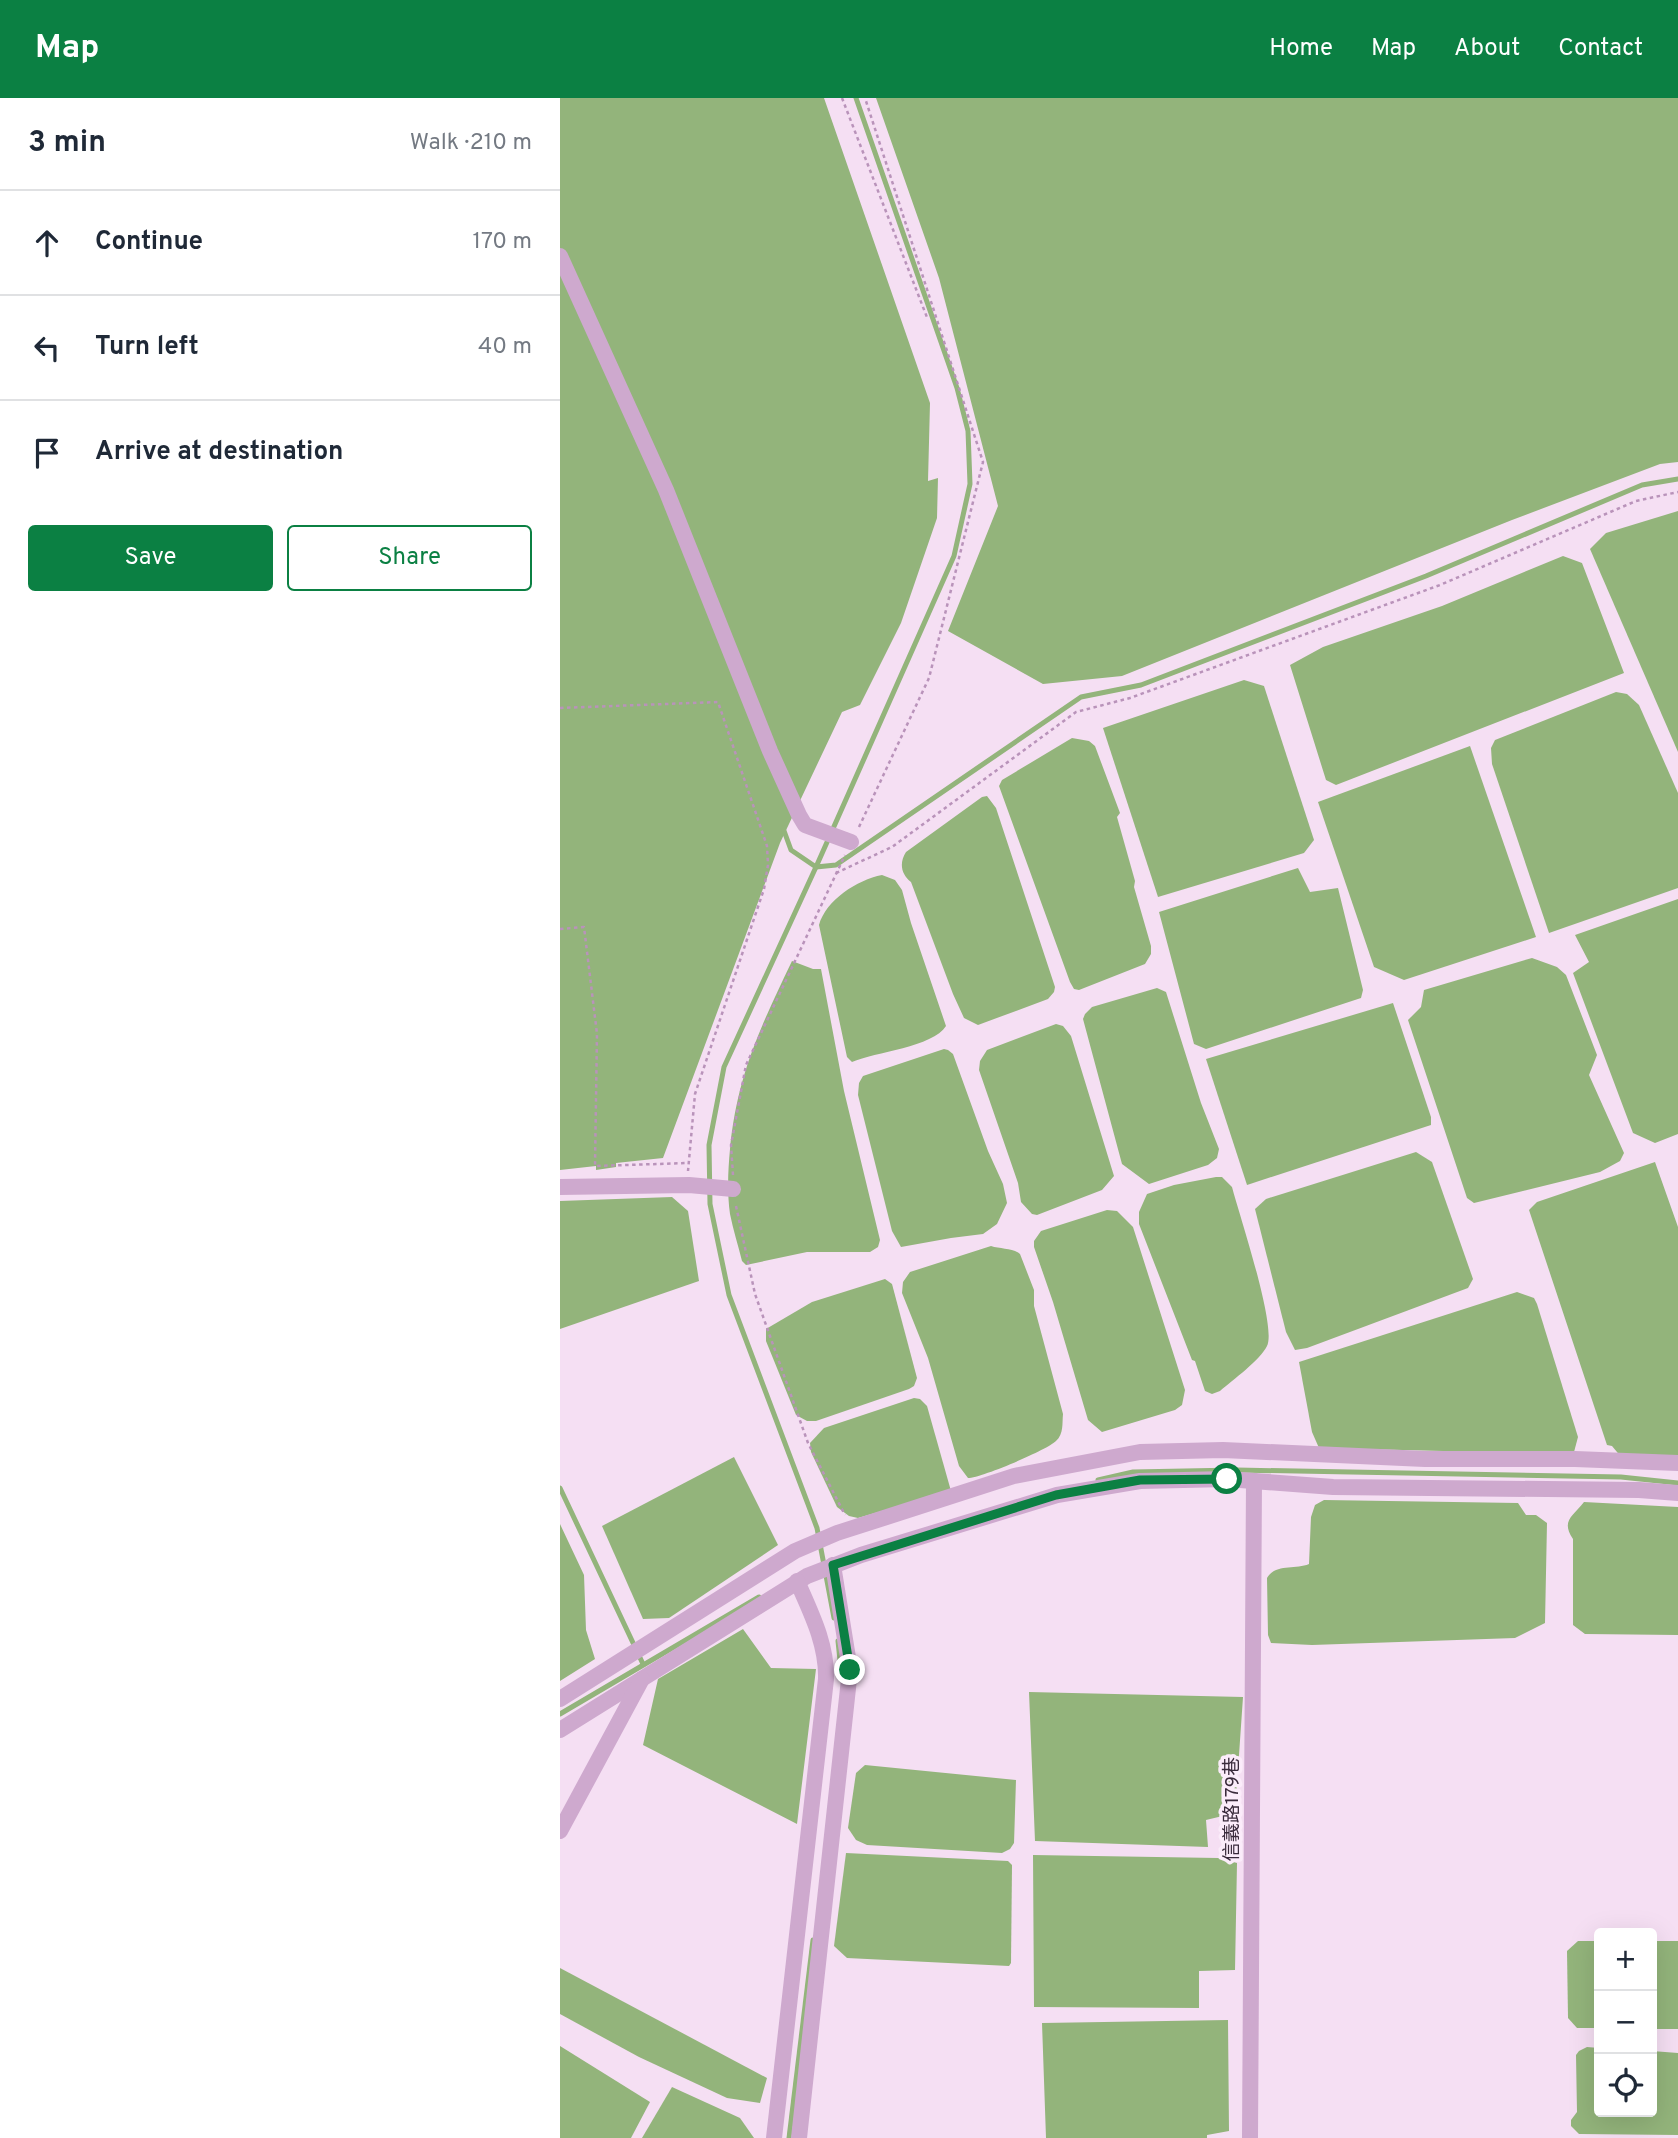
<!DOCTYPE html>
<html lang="en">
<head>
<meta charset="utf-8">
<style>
	:root { --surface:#fff; --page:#f6f6f7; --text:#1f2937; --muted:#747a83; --line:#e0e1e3; --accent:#0b8043 }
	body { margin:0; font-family:Overpass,"Noto Sans TC",sans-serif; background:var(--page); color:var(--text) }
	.controls { position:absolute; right:21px; bottom:21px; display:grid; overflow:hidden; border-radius:7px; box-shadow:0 7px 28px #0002 }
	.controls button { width:63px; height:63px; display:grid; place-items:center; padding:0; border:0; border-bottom:2px solid var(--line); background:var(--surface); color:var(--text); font:35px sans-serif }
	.stop { position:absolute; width:21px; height:21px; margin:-16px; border:5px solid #0b8043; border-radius:50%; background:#fff }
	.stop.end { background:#0b8043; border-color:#fff; box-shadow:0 2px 7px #0008 }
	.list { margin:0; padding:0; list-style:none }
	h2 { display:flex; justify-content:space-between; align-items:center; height:91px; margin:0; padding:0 28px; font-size:30px }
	h2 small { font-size:23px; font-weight:400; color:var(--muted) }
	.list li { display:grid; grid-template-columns:46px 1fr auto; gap:21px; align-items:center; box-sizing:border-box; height:105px; padding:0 28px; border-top:2px solid var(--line) }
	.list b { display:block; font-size:26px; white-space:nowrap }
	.list em { font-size:23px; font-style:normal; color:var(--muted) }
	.actions { display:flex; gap:14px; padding:21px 28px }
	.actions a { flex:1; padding:16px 0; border:2px solid var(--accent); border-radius:7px; text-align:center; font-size:24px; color:var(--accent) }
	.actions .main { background:var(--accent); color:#fff }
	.icon { flex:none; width:38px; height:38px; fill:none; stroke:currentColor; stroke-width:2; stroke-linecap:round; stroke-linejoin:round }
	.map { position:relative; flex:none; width:1118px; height:2040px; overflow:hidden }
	header { display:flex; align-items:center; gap:42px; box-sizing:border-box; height:98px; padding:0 35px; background:var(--accent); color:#fff }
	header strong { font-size:33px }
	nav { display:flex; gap:38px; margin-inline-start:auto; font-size:24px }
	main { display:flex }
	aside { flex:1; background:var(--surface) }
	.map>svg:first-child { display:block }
	.water { fill:#93b47b }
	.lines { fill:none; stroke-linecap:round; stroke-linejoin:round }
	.stream { stroke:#93b47b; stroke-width:5 }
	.path { stroke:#b993ba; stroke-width:2.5; stroke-dasharray:3.5 3.5; stroke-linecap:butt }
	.minor { stroke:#cea9ce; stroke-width:16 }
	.route { stroke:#0b8043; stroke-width:9 }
	.labels { text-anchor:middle; stroke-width:7; stroke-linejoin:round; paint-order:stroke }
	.street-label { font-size:19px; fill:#392a3b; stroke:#fbecfa }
</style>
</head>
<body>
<header>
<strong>Map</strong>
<nav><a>Home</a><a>Map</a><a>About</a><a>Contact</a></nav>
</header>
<main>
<aside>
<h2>3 min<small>Walk · 210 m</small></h2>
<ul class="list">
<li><svg class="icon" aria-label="ahead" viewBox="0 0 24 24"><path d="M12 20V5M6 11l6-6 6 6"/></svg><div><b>Continue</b></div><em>170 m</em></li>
<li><svg class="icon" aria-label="left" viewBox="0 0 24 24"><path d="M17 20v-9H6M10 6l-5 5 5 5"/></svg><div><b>Turn left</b></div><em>40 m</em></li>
<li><svg class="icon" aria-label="arrive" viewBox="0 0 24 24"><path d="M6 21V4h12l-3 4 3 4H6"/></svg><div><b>Arrive at destination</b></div></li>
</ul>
<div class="actions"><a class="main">Save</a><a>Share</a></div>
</aside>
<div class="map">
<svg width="1118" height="2040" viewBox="0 0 1118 2040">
	<rect width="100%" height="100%" fill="#f5dff3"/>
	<g class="water">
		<polygon points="0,0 264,0 370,305 368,383 378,380 377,420 341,525 300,607 282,614 220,745 103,1060 56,1065 56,1069 36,1072 36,1068 0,1072"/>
		<polygon points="316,0 1118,0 1118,364 1100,366 952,422 562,578 483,586 388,533 438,408 379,180"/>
		<polygon points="1118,413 1118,654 1030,451 1046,435"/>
		<polygon points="1003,458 1022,465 1064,575 776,687 766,682 730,567 763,549 882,508"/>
		<polygon points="684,582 704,588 754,742 744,755 598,799 543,630"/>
		<polygon points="1056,594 1067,596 1079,607 1118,695 1118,790 989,835 932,666 931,650 935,642"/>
		<polygon points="512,640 529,643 535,648 560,715 557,719 575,783 574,789 591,848 591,856 585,866 519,892 514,891 510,884 439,688 442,682"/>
		<polygon points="910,648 976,839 844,882 814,869 758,704"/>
		<path d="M427 698 436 710 495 889 494 894 488 901 418 927 404 920 393 896 351 784C341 776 339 765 346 754L422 699Z"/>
		<polygon points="738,770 750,794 778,790 803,892 801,900 646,951 634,946 599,814"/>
		<path d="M322 777 335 782 342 792 351 825 386 928C373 949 315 954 292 964L287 959 259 827C266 802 297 782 322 777Z"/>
		<polygon points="1118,801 1118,1036 1095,1045 1073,1035 1013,875 1029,864 1015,837"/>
		<polygon points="972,860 997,869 1006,877 1037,957 1029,977 1064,1055 1060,1063 1040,1074 914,1105 907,1100 848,922 861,909 864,892"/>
		<path d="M232 863 253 871H261L284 993 320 1142 318 1149 310 1154H247L186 1167 182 1163C178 1147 173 1131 170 1116 167 1094 168 1073 170 1051 177 977 201 928 232 863Z"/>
		<polygon points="597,890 606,894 641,1005 659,1051 657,1060 648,1067 589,1086 562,1066 523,921 525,916 532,909"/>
		<polygon points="833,905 871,1019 871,1027 687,1087 646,961"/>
		<polygon points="496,926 503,928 511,938 554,1078 542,1092 477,1117 472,1116 461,1104 458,1085 419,972 420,963 427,952"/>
		<polygon points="384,951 388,952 393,956 428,1053 443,1086 447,1105 437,1126 423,1136 391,1140 341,1149 332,1133 298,997 299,985 303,978"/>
		<polygon points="856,1054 872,1064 913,1181 908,1190 747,1250 735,1252 726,1234 695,1111 706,1101"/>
		<polygon points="1095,1064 1118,1129 1118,1364 1062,1360 1052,1348 1047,1347 969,1112 977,1104"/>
		<path d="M656 1079H662L672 1089C679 1116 717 1229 707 1248 700 1262 673 1282 660 1293L652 1296 645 1293 635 1263 632 1262 579 1126V1114L587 1096 614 1087Z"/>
		<polygon points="112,1099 128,1113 139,1183 0,1231 0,1103"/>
		<polygon points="547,1112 557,1113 573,1129 625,1292 622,1307 615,1312 542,1334 528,1322 493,1204 474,1149 474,1143 481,1133"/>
		<path d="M431 1148C440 1151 453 1150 460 1156L474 1192V1208L503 1316C502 1325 504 1336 496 1343 487 1352 421 1380 408 1380L399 1368 368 1260 342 1195 343 1184 350 1174Z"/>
		<polygon points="325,1181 332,1186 357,1280 354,1288 349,1291 256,1323 247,1323 236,1317 206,1243 206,1231 252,1204"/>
		<polygon points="957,1194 974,1200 977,1206 1018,1339 1014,1354 1005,1356 759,1350 752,1334 739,1264"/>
		<polygon points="354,1300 360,1301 367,1308 391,1393 298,1420 289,1418 277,1409 251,1354 250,1345 264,1330"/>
		<polygon points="174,1359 218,1447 109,1520 83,1521 42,1428"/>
		<path d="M764 1402 958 1405 966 1417H976L987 1425 985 1525 955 1540 752 1547 711 1545 708 1537 707 1480C716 1465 735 1472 749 1466L751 1419 755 1407Z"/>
		<path d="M1024 1404 1118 1409V1537L1025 1536 1013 1527V1441C1001 1423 1012 1419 1024 1404Z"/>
		<polygon points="0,1426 24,1477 26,1532 35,1561 0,1583"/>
		<polygon points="183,1531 211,1570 256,1571 237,1726 83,1647 98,1581"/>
		<polygon points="469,1594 683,1599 675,1715 646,1722 648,1749 475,1743"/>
		<polygon points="305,1667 456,1682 454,1745 450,1751 442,1755 307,1747 296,1742 288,1730 296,1675"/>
		<polygon points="286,1755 448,1763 452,1767 451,1865 449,1868 287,1860 274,1848"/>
		<polygon points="473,1757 658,1760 677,1765 675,1872 639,1873 639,1910 474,1909"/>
		<polygon points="1018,1843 1039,1843 1039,1930 1017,1930 1008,1920 1007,1853"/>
		<rect x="1092" y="1843" width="26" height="88"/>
		<polygon points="0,1870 207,1980 200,2005 167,2000 79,1959 0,1916"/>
		<polygon points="668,1922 669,2033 647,2037 647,2040 486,2040 482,1925"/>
		<polygon points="0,1948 90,2004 71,2040 0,2040"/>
		<polygon points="1027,1949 1039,1950 1039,2014 1092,2014 1092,1953 1118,1955 1118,2037 1019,2036 1011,2028 1011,2022 1017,2014 1016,1957 1019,1953"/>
		<polygon points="112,1989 180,2020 194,2040 82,2040"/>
	</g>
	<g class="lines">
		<g class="stream">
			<polyline points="223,730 231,752 256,769 276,767 521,599 581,587 866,478 1082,387 1118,381"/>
			<polyline points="538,1382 573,1374 677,1372 1061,1379 1118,1385"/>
			<polyline points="0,1390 83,1566"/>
			<polyline points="274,1520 257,1430 169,1197 150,1106 149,1047 164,969 256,769 394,458 410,386 408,333 397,290 296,0"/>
			<polyline points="278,1543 282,1582"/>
			<polyline points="0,1616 199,1499"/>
			<polyline points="229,2040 253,1842"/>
		</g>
		<g class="path">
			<polyline points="282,0 368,222"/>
			<polyline points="0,610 158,604 207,748 208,767 204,791 135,996 128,1073"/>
			<polyline points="299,729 369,580 423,364 305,0"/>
			<polyline points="276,775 332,749 516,614 570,600 880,487 1076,403 1118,394"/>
			<polyline points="0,831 24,829 37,936 35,1068 128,1065"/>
			<polyline points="173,1077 171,1047 186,967 285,757"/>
			<polyline points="176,1108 195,1196 248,1345 285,1417"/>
		</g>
		<g class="minor">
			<polyline points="0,158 106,392 210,653 239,717 245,727 291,744"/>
			<polyline points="0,1089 129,1087 173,1091"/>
			<polyline points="0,1601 235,1453 277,1435 454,1378 580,1354 663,1352 865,1361 1015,1361 1118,1365"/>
			<polyline points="0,1632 247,1478 301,1457 497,1397 580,1383 667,1381 773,1389 1079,1392 1118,1395"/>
			<polyline points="0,1733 82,1581"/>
			<path d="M214 2040 266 1581C267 1546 251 1515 237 1483"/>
			<polyline points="239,2040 290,1572 273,1467"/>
			<polyline points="690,2040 694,1383"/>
		</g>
	</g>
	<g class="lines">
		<polyline class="route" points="290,1572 273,1467 496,1397 580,1382 667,1381"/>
	</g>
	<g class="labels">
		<g class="street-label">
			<text transform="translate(671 1711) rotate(-90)" y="7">信義路179巷</text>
		</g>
	</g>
</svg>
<div class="controls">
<button>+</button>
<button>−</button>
<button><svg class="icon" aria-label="locate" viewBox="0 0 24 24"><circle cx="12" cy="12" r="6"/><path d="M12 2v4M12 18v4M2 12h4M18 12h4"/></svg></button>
</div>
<div class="stop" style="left:667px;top:1381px"></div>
<div class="stop end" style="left:290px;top:1572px"></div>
</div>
</main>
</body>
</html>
